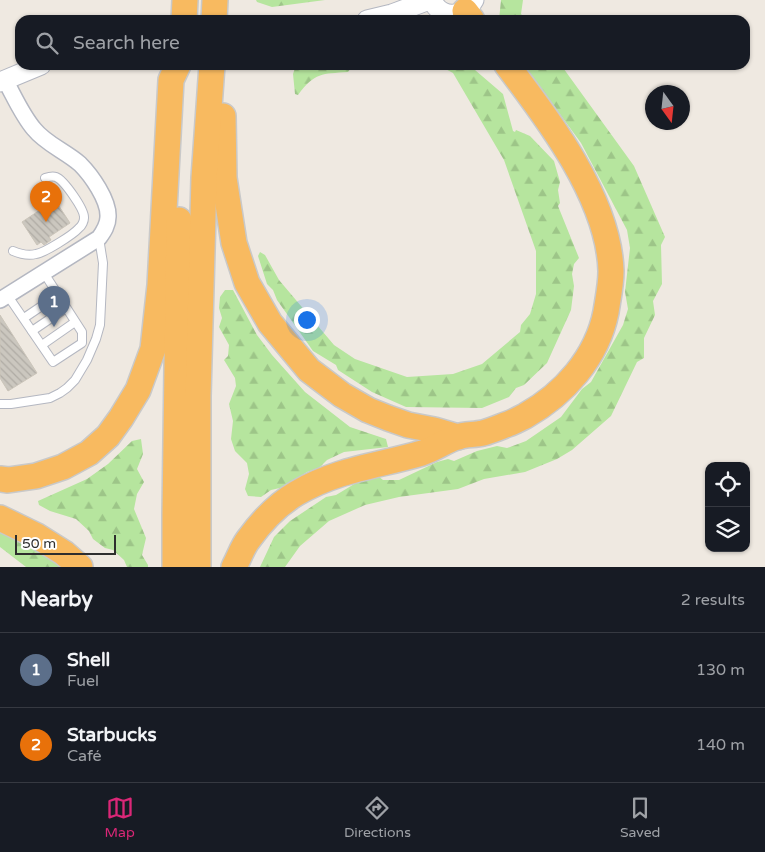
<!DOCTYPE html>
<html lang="en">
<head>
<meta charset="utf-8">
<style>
	:root { --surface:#171b24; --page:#20242c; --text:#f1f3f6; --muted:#9ea1a6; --line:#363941; --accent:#db2777 }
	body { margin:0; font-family:"Varela Round",sans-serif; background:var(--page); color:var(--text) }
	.controls { position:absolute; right:15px; bottom:15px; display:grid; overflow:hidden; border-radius:10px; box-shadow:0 1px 4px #0004 }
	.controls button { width:45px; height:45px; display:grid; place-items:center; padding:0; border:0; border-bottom:1px solid var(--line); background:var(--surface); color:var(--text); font:25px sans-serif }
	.compass { position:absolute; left:645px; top:85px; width:45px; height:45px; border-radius:50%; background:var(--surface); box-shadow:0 1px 4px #0004; rotate:165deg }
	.scale { position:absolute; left:15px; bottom:12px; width:101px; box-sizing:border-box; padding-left:5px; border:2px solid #2e2e2e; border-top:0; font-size:14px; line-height:18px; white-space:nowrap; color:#2e2e2e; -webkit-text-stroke:4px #fff; paint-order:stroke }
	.you { position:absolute; left:306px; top:319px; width:18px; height:18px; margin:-12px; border:4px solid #fff; border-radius:50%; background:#1a73e8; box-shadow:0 0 0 8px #1a73e833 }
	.badge { display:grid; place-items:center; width:32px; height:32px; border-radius:50%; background:var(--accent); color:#fff; font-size:16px; font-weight:700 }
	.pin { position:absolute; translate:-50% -41px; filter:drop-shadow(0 1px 2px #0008) }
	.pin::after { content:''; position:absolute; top:26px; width:18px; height:15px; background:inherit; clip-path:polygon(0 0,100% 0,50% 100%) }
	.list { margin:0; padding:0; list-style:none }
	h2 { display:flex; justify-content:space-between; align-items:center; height:65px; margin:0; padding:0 20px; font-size:21px }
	h2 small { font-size:16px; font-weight:400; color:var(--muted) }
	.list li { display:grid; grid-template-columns:32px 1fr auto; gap:15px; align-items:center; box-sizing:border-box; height:75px; padding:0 20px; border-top:1px solid var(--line) }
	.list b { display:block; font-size:19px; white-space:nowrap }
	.list p { margin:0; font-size:16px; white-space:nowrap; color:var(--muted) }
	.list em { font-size:16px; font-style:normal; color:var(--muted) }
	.icon { flex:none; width:28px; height:28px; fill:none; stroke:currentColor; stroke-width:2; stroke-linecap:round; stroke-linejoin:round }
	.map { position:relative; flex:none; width:765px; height:567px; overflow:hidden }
	.search { position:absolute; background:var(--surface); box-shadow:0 1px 4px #0004; left:15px; right:15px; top:15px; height:55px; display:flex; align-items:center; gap:12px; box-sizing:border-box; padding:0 18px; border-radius:15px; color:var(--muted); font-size:19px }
	.sheet { height:215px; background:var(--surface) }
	nav { display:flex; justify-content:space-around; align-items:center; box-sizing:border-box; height:70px; border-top:1px solid var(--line); background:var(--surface); font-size:14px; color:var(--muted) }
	nav a { display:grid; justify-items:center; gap:2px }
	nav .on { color:var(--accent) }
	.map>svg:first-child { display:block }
	.forest { fill:url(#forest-firs) }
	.building { fill:url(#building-back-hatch); stroke:#cbc5ba }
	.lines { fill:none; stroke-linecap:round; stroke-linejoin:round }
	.service-casing { stroke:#b4b7c1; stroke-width:10 }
	.minor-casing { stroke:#b4b7c1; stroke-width:18 }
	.tertiary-casing { stroke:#b4b7c1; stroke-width:21 }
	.trunk-casing { stroke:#c9c9c9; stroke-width:28 }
	.service { stroke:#fff; stroke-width:8 }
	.minor { stroke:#fff; stroke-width:15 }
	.tertiary { stroke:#fff; stroke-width:19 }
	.trunk { stroke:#f8ba60; stroke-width:25 }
</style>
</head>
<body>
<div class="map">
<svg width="765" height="567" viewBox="0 0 765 567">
	<defs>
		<pattern id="forest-firs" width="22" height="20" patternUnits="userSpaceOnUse" patternTransform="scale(1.25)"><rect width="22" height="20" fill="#b6e59e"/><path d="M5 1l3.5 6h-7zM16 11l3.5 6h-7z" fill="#9dc588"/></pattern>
		<pattern id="building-back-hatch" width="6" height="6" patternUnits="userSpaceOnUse" patternTransform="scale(1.25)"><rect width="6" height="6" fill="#cbc7bf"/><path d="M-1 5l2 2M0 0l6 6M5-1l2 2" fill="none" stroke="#afaba4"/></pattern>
	</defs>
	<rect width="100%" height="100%" fill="#efe9e1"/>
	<g class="forest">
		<polygon points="256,0 325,0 272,7 257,2"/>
		<polygon points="501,0 523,0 521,14 526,20 499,20"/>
		<path d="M296 65H370L363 68H351L348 72C322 74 315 72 298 95L295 94 293 74Z"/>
		<polygon points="438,65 470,65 475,70 503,94 513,131 515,132 516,130 530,136 554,161 560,182 558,190 560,203 558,206 579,258 574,264 572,274 574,286 571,310 547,363 524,385 516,388 509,397 482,408 406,407 372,392 338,370 336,365 313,351 277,300 273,290 267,284 258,256 260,252 265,255 279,280 334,345 355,359 407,377 453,374 482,364 520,332 521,325 530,314 536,294 536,251 504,160 453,73"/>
		<polygon points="524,65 561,65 634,166 665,237 661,245 662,284 653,301 655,315 644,338 644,358 637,362 611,416 572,450 557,459 525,472 484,479 458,489 399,497 365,505 329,521 300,546 285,567 260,567 274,537 290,521 326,497 336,495 356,483 378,476 383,480 399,480 437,462 448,459 454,461 477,451 497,446 507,448 526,441 561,417 582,389 591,382 623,325 628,309 625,292 630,248 627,230 581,143"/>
		<polygon points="225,290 233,290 257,335 272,355 305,392 350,427 386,439 388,447 344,452 327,460 319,468 307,472 284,487 271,490 261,497 248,496 245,489 249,474 247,463 235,451 231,439 233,421 229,404 236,386 235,378 224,360 228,356 229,345 219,327 222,318 219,308 220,297"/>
		<polygon points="141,439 143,454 137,469 144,482 137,494 134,509 146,538 142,555 148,565 148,567 127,567 124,560 113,550 105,548 93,539 89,531 76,519 50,511 39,505 38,501 87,479 108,464 132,441"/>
		<polygon points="0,524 65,567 26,567 0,547"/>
	</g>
	<g class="building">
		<polygon points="55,200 70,223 49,237 51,240 44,245 41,242 37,245 22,222"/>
		<polygon points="0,315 37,373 8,391 0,378"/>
	</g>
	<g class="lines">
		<g class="service-casing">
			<g id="service">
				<path d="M13 251C20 254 28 256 36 254 44 253 73 235 79 228 82 226 84 221 84 218 85 210 64 180 56 177 53 176 48 177 45 178"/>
				<polyline points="8,296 53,362 82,343 82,332 44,273"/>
				<polyline points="24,318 58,295"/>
				<polyline points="32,331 66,308"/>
				<polyline points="42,345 75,322"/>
				<polyline points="0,404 11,404 50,398 60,393 67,388 75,380 87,360 96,339 100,325 103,263 99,238"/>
			</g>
		</g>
		<g class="minor-casing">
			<path id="minor" d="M0 300 99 238C104 231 108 225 108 217 109 200 91 175 80 164 65 151 46 144 34 129 22 115 14 96 5 80"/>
		</g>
		<g class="tertiary-casing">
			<g id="tertiary">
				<path d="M432 0C441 20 464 18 474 0"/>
				<polyline points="367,20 392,14 429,0"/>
				<polyline points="0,82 41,65"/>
			</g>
		</g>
		<g class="trunk-casing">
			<g id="trunk">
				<polyline points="465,11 472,20"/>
				<polyline points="184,20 185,0"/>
				<polyline points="214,20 215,0"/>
				<polyline points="223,116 224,178 234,243 247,283 270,323 309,370 342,395 368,410 388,418 408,425 434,430 458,437"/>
				<polyline points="0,479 8,480 36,476 63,467 89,453 108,436 121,418 138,390 153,349 160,285 171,80 178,65"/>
				<polyline points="0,518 37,536 64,553 80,567"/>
				<polyline points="175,567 175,514 179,220"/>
				<polyline points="198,567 198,396 204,178 212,65"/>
				<path d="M234 567C239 558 242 548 248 540 261 522 278 504 297 493 338 469 378 466 422 453 434 449 445 441 457 437 465 434 474 435 483 433 491 431 500 427 508 424 514 422 519 419 525 416 564 394 597 358 606 312 608 299 611 285 611 271 609 199 549 120 507 65"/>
			</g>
		</g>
		<use href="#service" class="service"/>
		<use href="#minor" class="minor"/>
		<use href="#tertiary" class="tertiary"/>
		<use href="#trunk" class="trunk"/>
	</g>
</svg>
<div class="controls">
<button><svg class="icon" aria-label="locate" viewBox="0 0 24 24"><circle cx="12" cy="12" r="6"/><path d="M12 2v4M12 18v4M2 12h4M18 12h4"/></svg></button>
<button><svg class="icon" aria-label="layers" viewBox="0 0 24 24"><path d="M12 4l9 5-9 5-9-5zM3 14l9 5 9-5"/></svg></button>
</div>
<svg class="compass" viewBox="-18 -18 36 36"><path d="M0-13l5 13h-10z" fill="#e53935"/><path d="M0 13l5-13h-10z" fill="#9ea1a6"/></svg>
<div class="scale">50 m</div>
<div class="you"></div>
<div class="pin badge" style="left:54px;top:327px;background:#5c6f8a">1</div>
<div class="pin badge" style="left:46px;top:222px;background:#e8710a">2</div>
<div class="search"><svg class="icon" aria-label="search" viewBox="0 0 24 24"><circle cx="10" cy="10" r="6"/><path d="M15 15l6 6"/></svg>Search here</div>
</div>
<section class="sheet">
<h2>Nearby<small>2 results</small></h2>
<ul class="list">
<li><span class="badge" style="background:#5c6f8a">1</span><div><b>Shell</b><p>Fuel</p></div><em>130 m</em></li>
<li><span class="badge" style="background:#e8710a">2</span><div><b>Starbucks</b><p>Café</p></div><em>140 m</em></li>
</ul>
</section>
<nav>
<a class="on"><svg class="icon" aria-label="map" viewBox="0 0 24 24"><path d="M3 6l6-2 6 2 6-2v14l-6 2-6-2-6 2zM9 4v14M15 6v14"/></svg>Map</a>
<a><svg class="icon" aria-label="directions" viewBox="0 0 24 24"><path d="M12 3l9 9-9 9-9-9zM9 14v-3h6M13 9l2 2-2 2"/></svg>Directions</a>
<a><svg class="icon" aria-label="saved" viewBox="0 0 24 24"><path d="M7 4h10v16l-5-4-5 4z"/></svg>Saved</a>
</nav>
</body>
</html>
